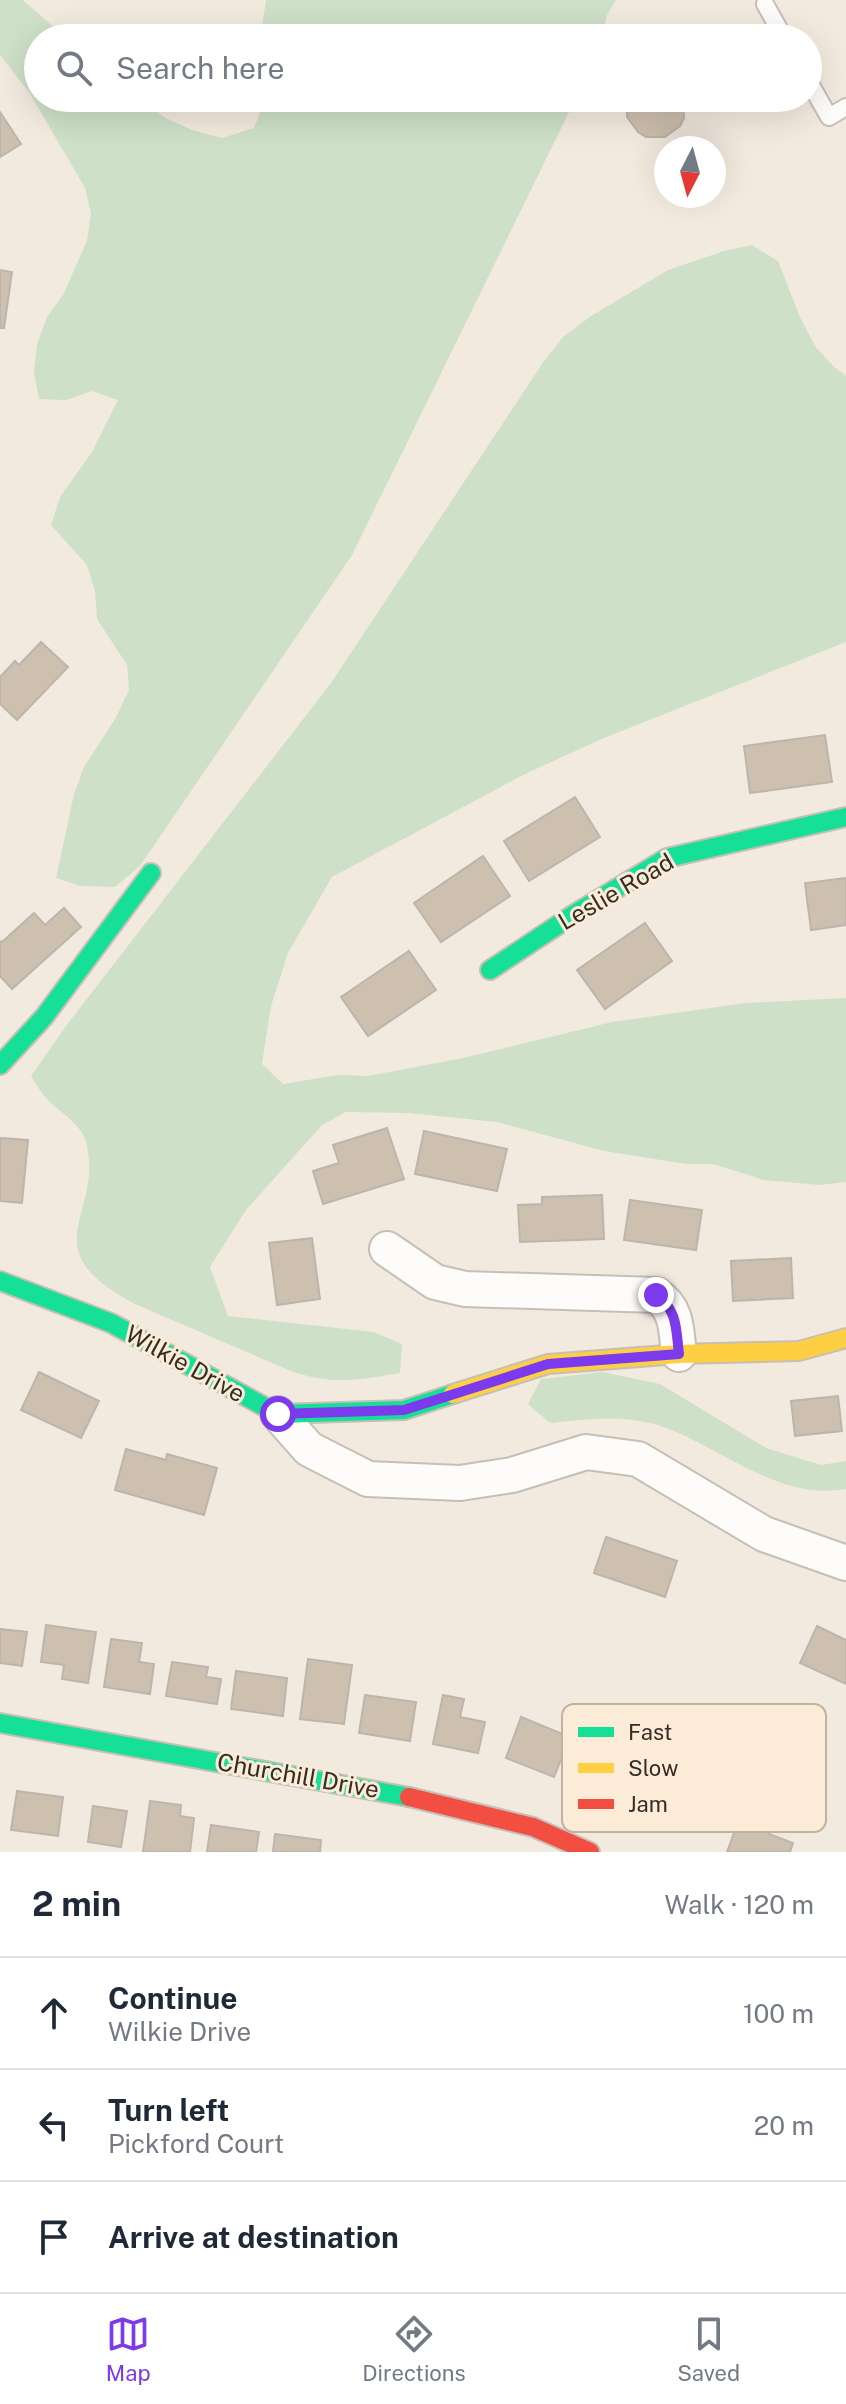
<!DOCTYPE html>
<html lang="en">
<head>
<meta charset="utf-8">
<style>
	:root { --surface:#fff; --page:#f6f6f7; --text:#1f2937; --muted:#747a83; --line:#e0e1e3; --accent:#7c3aed }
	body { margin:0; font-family:"Public Sans",sans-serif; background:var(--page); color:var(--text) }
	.compass { position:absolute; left:654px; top:136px; width:72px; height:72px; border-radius:50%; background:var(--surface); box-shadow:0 8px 32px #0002; rotate:186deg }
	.stop { position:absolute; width:24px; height:24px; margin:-18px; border:6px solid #7c3aed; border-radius:50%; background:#fff }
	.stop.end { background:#7c3aed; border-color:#fff; box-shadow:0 2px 8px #0008 }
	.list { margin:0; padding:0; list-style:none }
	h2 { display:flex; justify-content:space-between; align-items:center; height:104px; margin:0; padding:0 32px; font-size:34px }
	h2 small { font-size:26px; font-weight:400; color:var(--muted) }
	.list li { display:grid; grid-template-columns:52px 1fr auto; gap:24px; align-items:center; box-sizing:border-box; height:112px; padding:0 32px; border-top:2px solid var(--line) }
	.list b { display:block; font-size:30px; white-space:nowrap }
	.list p { margin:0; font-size:26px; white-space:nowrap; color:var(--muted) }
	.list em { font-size:26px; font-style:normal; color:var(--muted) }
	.icon { flex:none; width:44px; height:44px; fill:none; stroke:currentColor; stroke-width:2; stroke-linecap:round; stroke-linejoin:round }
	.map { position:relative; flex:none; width:846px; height:1852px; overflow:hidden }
	.search { position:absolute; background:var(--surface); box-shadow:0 8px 32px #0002; left:24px; right:24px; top:24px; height:88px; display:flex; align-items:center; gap:20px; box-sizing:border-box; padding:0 28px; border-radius:44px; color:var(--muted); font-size:30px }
	.sheet { height:440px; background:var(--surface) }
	nav { display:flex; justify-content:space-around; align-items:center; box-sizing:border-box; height:112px; border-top:2px solid var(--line); background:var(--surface); font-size:22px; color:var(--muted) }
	nav a { display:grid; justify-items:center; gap:4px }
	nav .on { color:var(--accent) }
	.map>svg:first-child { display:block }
	.green { fill:#cee0c8 }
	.building { fill:#cec0ae; stroke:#bcb5ad; stroke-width:2 }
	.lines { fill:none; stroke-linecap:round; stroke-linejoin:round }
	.lane-casing { stroke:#c5bfb6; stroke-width:20 }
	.street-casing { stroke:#c5bfb6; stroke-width:38 }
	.fast-casing { stroke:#c5bfb6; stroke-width:22 }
	.slow-casing { stroke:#c5bfb6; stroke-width:22 }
	.jam-casing { stroke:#c5bfb6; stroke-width:22 }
	.lane { stroke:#fdfcfa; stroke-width:16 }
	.street { stroke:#fdfcfa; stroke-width:34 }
	.fast { stroke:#16e098; stroke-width:18 }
	.slow { stroke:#ffcf43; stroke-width:18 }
	.jam { stroke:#f24e42; stroke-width:18 }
	.route { stroke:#7c3aed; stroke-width:10 }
	.labels { text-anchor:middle; stroke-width:6; stroke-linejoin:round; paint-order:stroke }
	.street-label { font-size:24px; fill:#332d25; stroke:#fbebd7 }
	.key { fill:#fbebd7; stroke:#bfb2a2; stroke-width:2 }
	.key-label { font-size:22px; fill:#332d25 }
</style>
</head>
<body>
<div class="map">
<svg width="846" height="1852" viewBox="0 0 846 1852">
	<rect width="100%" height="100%" fill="#f3eadf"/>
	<g class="green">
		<polygon points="0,0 23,0 66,38 38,38 38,98 134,98 166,118 192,130 222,138 254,128 266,98 576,98 352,555 140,866 115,887 81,886 56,878 74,794 84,767 115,719 129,690 127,665 97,619 95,591 87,565 51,525 60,497 92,452 118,400 92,391 66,400 39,399 34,372 37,344 47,317 63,295 87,241 91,213 85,188 29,92 0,55"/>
		<polygon points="266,0 616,0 607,15 601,38 260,38"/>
		<path d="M752 245 778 261 800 317 815 346 834 367 846 376V642L604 738 525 774 332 877 288 953 271 1006 262 1064 283 1084 338 1075 368 1076 463 1058 612 1022 745 1003 846 998V1182L820 1185 764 1180 713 1164H686L604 1151 497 1122 409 1113 346 1112 322 1125 246 1210 210 1267 228 1316 374 1332 402 1344 400 1373C357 1380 336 1385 293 1372L135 1304C28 1247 105 1217 86 1142 81 1124 61 1113 49 1101 42 1094 36 1085 31 1076L66 1026 331 683 544 361 563 337 591 316 668 270 724 251Z"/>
		<path d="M602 1372 660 1384 766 1448 821 1465 846 1461V1489C778 1501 721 1447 661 1426 624 1414 587 1419 550 1423L528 1404 541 1379Z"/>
	</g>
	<g class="building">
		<polygon points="627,98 683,98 684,118 680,126 665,137 646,137 638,132 627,117"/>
		<polygon points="0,112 21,144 0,157"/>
		<polygon points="0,270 12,272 4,328 0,328"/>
		<polygon points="41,642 68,667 17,720 0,704 0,677 15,661 19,665"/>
		<polygon points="825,735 832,782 750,793 744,746"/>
		<polygon points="575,797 600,837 529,881 504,841"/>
		<polygon points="483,856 510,896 441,942 414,903"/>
		<polygon points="846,878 846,925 811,930 805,883"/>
		<polygon points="64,908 81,927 12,989 0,976 0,941 2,942 34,913 45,925"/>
		<polygon points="645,923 672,961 605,1009 577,970"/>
		<polygon points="409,951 436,990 368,1036 341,997"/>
		<polygon points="387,1128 404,1179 323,1204 313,1171 339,1163 333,1145"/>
		<polygon points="424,1131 507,1149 497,1191 415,1174"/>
		<polygon points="0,1138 28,1140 22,1203 0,1201"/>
		<polygon points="602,1195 604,1239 520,1242 518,1205 542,1204 542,1197"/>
		<polygon points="630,1200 702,1210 696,1250 624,1240"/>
		<polygon points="312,1238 320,1299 277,1305 269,1243"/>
		<polygon points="791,1258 793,1298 733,1301 731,1261"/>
		<polygon points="39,1372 99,1401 81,1438 21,1410"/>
		<polygon points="838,1396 842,1431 795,1436 791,1401"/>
		<polygon points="126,1449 166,1460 167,1454 217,1468 204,1515 115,1490"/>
		<polygon points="606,1537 677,1561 665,1597 594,1573"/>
		<polygon points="46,1625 96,1632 88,1683 62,1679 64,1665 41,1662"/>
		<polygon points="817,1626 846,1640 846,1684 800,1663"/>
		<polygon points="0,1629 27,1632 22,1666 0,1663"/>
		<polygon points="111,1639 142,1643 139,1662 154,1664 150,1694 104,1687"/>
		<polygon points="308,1659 352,1665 344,1724 300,1719"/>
		<polygon points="172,1662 208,1667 206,1677 221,1679 217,1704 166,1696"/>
		<polygon points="236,1671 287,1678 283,1716 231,1709"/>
		<polygon points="365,1695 416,1702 410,1741 359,1733"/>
		<polygon points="443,1695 464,1699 460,1717 485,1722 478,1753 433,1744"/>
		<polygon points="521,1717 570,1737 554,1777 506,1758"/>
		<polygon points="17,1791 63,1797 58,1836 11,1830"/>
		<polygon points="150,1801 181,1805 180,1816 194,1818 190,1852 143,1852"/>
		<polygon points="93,1806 127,1811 121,1847 88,1842"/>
		<polygon points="744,1806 775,1817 769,1834 793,1843 790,1852 727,1852"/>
		<polygon points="211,1825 259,1832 256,1852 207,1852"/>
		<polygon points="275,1834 321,1840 320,1852 273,1852"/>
	</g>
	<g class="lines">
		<g class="lane-casing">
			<g id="lane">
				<polyline points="765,4 784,38"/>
				<polyline points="808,80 829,117 846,107"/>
			</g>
		</g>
		<g class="street-casing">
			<g id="street">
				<path d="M387 1249 435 1282 465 1289 656 1295C678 1309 676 1331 679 1354"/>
				<polyline points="278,1414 309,1449 368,1479 460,1483 512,1475 586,1452 638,1459 764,1534 846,1563"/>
			</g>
		</g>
		<g class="fast-casing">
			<g id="fast">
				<polyline points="490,970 573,915 667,858 846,817"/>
				<polyline points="0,1065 44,1017 151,873"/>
				<polyline points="0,1281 111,1323 278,1414 404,1410 453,1394"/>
				<polyline points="0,1723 409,1797"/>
			</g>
		</g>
		<g class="slow-casing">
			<polyline id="slow" points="453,1394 548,1364 679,1354 799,1351 846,1338"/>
		</g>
		<g class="jam-casing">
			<polyline id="jam" points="409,1797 533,1827 590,1852"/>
		</g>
		<use href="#lane" class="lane"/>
		<use href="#street" class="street"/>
		<use href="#fast" class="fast"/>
		<use href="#slow" class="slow"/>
		<use href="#jam" class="jam"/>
	</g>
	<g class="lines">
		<path class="route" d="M278 1414 404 1410 548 1364 679 1354C676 1331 678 1309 656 1295"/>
	</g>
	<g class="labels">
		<g class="street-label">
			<text transform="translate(616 892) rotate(-30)" y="8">Leslie Road</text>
			<text transform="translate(185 1364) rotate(29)" y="8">Wilkie Drive</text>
			<text transform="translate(298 1776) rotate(10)" y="8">Churchill Drive</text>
		</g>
	</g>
	<rect x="562" y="1704" width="264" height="128" rx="12" class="key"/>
	<rect x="578" y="1727" width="36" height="10" fill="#16e098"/>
	<rect x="578" y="1763" width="36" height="10" fill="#ffcf43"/>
	<rect x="578" y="1799" width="36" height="10" fill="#f24e42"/>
	<g class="key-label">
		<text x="628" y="1740">Fast</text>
		<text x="628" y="1776">Slow</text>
		<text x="628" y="1812">Jam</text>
	</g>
</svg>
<svg class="compass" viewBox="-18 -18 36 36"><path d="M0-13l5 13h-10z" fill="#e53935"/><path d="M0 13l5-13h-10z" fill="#747a83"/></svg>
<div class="stop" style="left:278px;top:1414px"></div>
<div class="stop end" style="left:656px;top:1295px"></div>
<div class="search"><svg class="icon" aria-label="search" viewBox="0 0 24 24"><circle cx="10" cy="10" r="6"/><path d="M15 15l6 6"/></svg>Search here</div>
</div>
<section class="sheet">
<h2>2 min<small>Walk · 120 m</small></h2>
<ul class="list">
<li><svg class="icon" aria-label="ahead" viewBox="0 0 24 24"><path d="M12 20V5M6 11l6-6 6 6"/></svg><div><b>Continue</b><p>Wilkie Drive</p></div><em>100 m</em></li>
<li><svg class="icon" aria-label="left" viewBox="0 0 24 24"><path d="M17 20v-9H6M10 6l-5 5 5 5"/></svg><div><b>Turn left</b><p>Pickford Court</p></div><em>20 m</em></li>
<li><svg class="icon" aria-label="arrive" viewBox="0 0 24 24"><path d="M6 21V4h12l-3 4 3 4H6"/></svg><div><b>Arrive at destination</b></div></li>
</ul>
</section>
<nav>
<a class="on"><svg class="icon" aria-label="map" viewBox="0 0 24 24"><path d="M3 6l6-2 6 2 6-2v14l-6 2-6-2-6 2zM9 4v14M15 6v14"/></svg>Map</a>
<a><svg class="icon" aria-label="directions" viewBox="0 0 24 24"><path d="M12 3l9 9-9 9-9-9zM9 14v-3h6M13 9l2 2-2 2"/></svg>Directions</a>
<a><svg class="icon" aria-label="saved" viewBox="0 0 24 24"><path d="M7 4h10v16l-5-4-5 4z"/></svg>Saved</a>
</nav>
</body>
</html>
